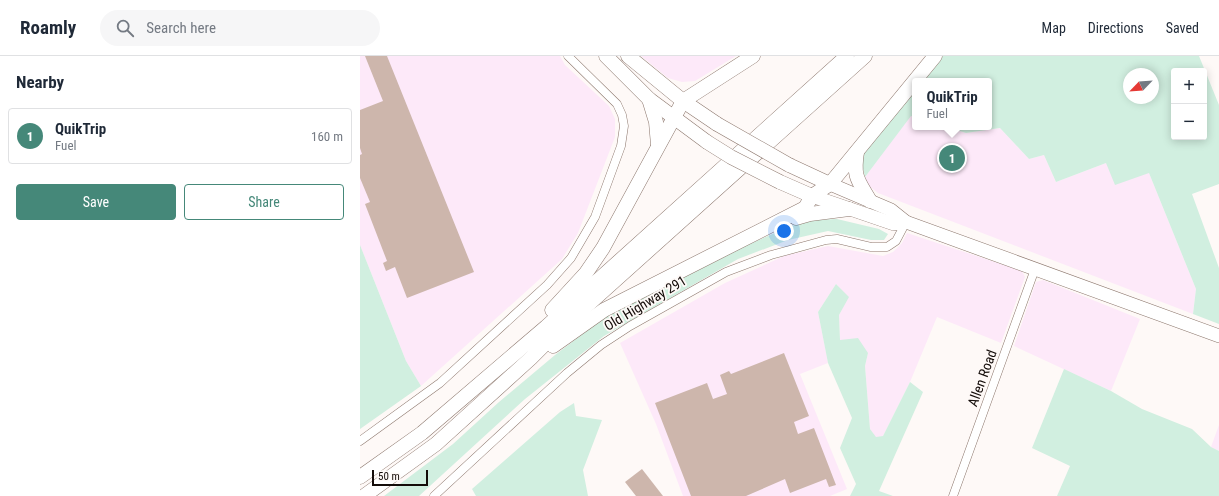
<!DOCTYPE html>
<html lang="en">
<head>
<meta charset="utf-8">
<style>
	:root { --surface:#fff; --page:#f6f6f7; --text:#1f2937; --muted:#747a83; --line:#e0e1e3; --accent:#458879 }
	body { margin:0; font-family:"Roboto Condensed",sans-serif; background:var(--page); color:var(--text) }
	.controls { position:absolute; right:12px; top:12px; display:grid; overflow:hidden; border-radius:4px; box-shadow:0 2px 10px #0003 }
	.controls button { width:36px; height:36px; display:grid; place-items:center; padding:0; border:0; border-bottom:1px solid var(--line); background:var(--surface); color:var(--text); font:20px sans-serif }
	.compass { position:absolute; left:763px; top:12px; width:36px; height:36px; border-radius:50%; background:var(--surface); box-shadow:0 2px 10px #0003; rotate:245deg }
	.scale { position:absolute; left:12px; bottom:10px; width:56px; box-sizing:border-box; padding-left:4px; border:2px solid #140c09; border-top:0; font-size:11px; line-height:14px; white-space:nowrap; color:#140c09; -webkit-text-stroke:3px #fef9f7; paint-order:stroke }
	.you { position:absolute; left:424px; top:175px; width:14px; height:14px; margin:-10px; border:3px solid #fff; border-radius:50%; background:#1a73e8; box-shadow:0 0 0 6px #1a73e833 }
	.badge { display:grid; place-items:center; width:26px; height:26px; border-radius:50%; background:var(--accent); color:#fff; font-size:13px; font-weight:700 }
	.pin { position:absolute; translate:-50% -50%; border:2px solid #fff; box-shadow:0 1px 4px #0006 }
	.popup { position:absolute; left:552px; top:22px; width:80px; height:52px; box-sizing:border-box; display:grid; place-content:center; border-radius:4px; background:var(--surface); filter:drop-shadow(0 1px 3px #0005); font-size:13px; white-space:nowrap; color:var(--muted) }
	.popup b { font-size:15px; color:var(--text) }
	.popup::after { content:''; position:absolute; left:50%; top:100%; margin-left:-8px; border:8px solid transparent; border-top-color:var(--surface) }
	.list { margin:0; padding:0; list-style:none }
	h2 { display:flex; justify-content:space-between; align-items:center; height:52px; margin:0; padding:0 16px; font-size:17px }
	h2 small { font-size:13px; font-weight:400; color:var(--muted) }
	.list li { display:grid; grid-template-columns:26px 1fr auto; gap:12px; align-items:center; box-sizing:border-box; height:56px; margin:0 8px 8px; padding:0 8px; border:1px solid var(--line); border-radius:4px }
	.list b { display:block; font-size:15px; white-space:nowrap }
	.list p { margin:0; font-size:13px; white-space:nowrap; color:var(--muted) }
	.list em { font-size:13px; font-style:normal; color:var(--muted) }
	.actions { display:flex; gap:8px; padding:12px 16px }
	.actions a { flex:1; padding:9px 0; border:1px solid var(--accent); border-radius:4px; text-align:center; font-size:14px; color:var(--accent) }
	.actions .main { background:var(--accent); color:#fff }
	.icon { flex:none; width:22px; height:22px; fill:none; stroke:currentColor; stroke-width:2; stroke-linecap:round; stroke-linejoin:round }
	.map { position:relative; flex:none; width:859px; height:440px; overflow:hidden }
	header { display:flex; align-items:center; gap:24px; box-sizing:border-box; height:56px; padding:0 20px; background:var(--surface); border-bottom:1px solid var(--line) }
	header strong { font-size:19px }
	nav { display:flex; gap:22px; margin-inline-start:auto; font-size:14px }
	.search { width:280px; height:36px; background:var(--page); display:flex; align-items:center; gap:10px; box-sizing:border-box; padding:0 14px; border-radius:22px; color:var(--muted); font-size:15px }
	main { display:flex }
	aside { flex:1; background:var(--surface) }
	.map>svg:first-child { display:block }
	.commercial { fill:#fde9f9 }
	.green { fill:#d1efe0; fill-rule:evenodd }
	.building { fill:#cdb6ac }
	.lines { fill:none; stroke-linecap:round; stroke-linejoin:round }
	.minor-casing { stroke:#8c776d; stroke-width:9 }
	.primary-casing { stroke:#8c776d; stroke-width:14 }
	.trunk-casing { stroke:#8c776d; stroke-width:15 }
	.minor { stroke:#fff; stroke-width:8 }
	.primary { stroke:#fff; stroke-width:13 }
	.trunk { stroke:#fff; stroke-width:14 }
	.trunk-bridge-casing { stroke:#8c776d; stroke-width:15; stroke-linecap:butt }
	.trunk-bridge { stroke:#fff; stroke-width:14 }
	.labels { text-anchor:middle; stroke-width:3.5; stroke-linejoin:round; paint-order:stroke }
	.street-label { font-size:14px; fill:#140c09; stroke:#fef9f7 }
</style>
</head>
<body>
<header>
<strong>Roamly</strong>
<div class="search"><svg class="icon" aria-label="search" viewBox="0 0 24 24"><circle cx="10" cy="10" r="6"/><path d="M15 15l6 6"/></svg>Search here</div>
<nav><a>Map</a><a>Directions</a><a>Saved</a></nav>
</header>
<main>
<aside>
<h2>Nearby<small></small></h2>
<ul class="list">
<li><span class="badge">1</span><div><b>QuikTrip</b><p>Fuel</p></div><em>160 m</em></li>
</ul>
<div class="actions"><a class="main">Save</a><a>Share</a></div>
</aside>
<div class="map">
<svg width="859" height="440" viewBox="0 0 859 440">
	<rect width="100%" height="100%" fill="#fef9f7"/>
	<g class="commercial">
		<polygon points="0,0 200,0 205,9 249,50 255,63 255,81 218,177 202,203 61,330 46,305 0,189"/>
		<polygon points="281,0 376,0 335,25 322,26 308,22"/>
		<polygon points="551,59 555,61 555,71 588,71 606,77 640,72 669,103 684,99 696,126 746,107 789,117 836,233 833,258 518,137 509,130 505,121"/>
		<polygon points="547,177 662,215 665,221 641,287 577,261 550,326 523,380 516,382 510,373 505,310 508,297 480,284 479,259 488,241 476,228 458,256 468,307 440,318 487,433 470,440 323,440 296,368 260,287 365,227 424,200 468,190 523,200 533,196 542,187"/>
		<polygon points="683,224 780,263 751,335 654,290 676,226"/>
		<polygon points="859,369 859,395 851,391"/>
	</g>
	<g class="green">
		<path d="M583 0H839L859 49V128L832 138 859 212V268L833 258 836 233 789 117 755 129 746 107 696 126 684 99 669 103 640 72 606 77 588 71H629V25H562ZM814 15H844V81H814ZM769 18H793V42H769Z"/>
		<polygon points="555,34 555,61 551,60 505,121 501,104 507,92"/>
		<polygon points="477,163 519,173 528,178 524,184 511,184 468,175 428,184 378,203 244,280 165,343 59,440 24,440 93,388 139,346 195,299 245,261 378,193 431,170 453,164"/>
		<polygon points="0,189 46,305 61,330 0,373"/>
		<polygon points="476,228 489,241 479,259 480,284 498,282 508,297 505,310 510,373 516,381 523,380 550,326 563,336 519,435 533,440 490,440 496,428 480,392 492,362 468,307 458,256"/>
		<polygon points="704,313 751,335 782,353 832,373 851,391 859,395 859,440 697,440 710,410 672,392"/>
		<polygon points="214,347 216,360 242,364 223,414 228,440 116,440 112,433 200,356"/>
	</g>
	<g class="building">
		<polygon points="5,0 27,0 114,216 47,242 35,211 26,215 23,207 27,205 5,148 10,146 0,122 0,99 2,98 0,92 0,54 23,45"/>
		<polygon points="424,297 449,360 434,366 438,378 454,372 476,429 469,431 466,423 430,437 425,423 386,440 331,440 295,347 347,327 353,343 367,338 360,319 369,315 371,318"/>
		<polygon points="282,413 303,440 276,440 265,426"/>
	</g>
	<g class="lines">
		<g class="minor-casing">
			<g id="minor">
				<polyline points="0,385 80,327 187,229 211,202 235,161 261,90 264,70 262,59 257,48 208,0"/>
				<polyline points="74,440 207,317 241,289 270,270 366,216 411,199 466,184 477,183 511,191 527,191 536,185 546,166"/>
				<polyline points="593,440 675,213"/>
			</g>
		</g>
		<g class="primary-casing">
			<g id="primary">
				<polyline points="470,128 531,154 546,166 859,280"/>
				<polyline points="452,140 534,168 546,166"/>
			</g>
		</g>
		<g class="trunk-casing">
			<g id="trunk">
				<polyline points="246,0 289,43 347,86"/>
				<polyline points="268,0 323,45 357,68"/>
				<polyline points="289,43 296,66 298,89"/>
				<path d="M497 96C493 122 498 124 510 145"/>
				<polyline points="429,109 470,128"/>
				<polyline points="420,126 452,140"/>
				<polyline points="436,162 450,158 489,153"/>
				<polyline points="192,254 226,217 243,192 323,45 393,0"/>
				<polyline points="193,290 244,254 445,152 452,140 470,128 575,0"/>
				<polyline points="0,421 62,377 186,271 487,0"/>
				<polyline points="4,440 76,388 171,302 192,281 505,0"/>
			</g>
		</g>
		<use href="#minor" class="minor"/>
		<use href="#primary" class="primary"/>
		<use href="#trunk" class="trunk"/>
		<g class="trunk-bridge-casing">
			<g id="trunk-bridge">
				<polyline points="357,68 429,109"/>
				<polyline points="347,86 371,101 420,126"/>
			</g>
		</g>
		<use href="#trunk-bridge" class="trunk-bridge"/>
	</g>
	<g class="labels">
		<g class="street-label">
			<text transform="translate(285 247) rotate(-31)" y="5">Old Highway 291</text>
			<text transform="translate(622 322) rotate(-70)" y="5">Allen Road</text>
		</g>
	</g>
</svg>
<div class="controls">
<button>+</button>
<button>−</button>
</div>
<svg class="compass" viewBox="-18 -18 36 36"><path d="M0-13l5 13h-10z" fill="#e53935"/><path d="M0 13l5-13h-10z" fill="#747a83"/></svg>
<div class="scale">50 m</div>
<div class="you"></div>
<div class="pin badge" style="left:592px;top:102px">1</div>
<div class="popup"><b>QuikTrip</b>Fuel</div>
</div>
</main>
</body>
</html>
